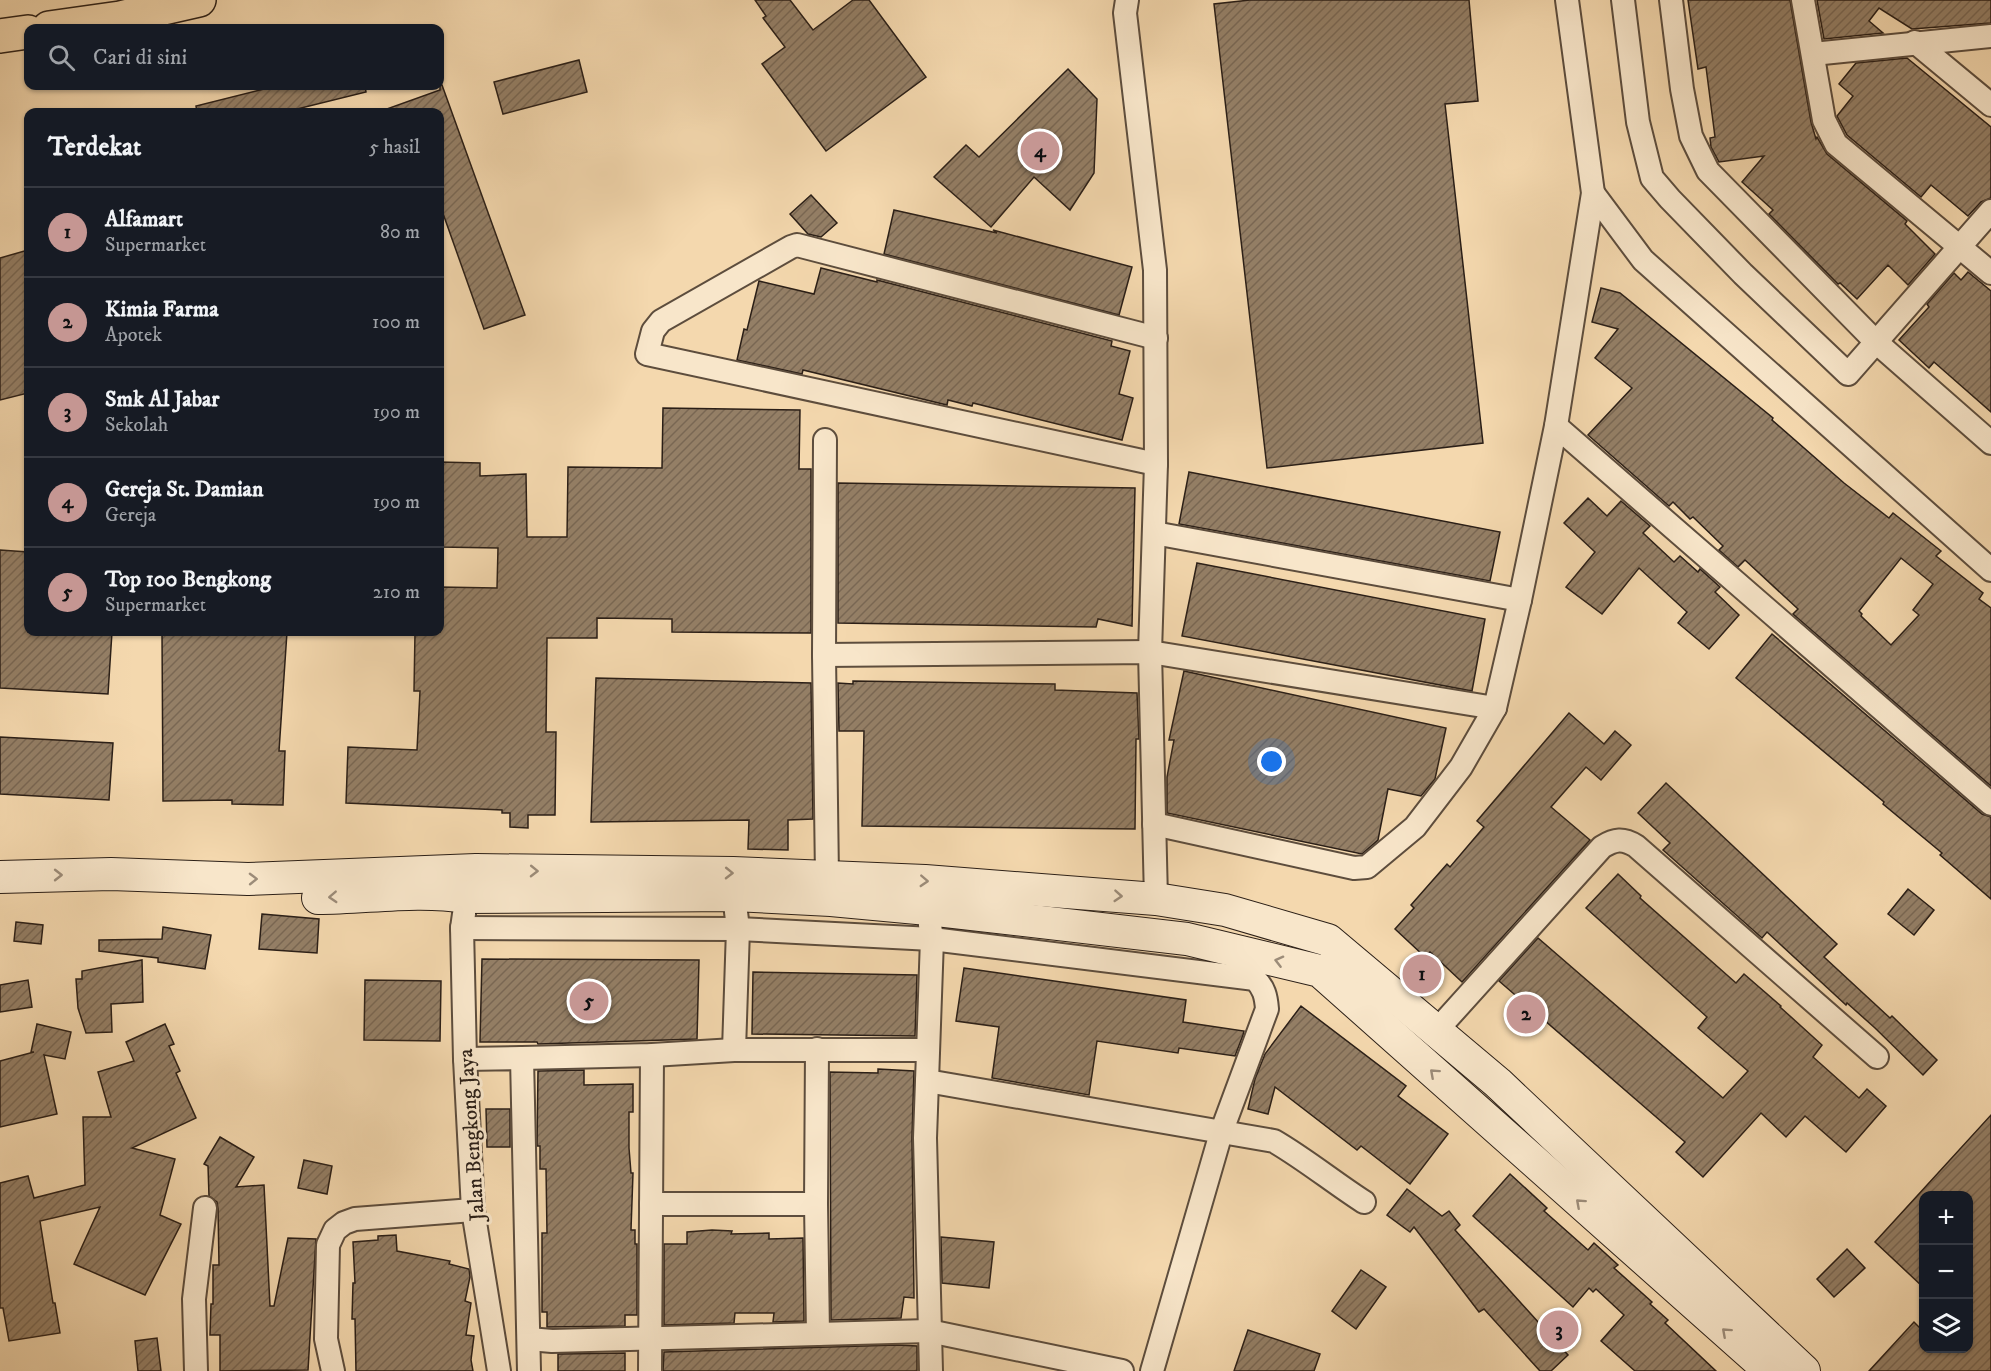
<!DOCTYPE html>
<html lang="id">
<head>
<meta charset="utf-8">
<style>
	:root { --surface:#171b24; --page:#20242c; --text:#f1f3f6; --muted:#9ea1a6; --line:#363941; --accent:#c59692 }
	body { margin:0; font-family:"IM FELL DW Pica",serif; background:var(--page); color:var(--text) }
	.controls { position:absolute; right:18px; bottom:18px; display:grid; overflow:hidden; border-radius:12px; box-shadow:0 2px 4px #0004 }
	.controls button { width:54px; height:54px; display:grid; place-items:center; padding:0; border:0; border-bottom:2px solid var(--line); background:var(--surface); color:var(--text); font:30px sans-serif }
	.you { position:absolute; left:1272px; top:762px; width:21px; height:21px; margin:-15px; border:4px solid #fff; border-radius:50%; background:#1a73e8; box-shadow:0 0 0 9px #1a73e833 }
	.badge { display:grid; place-items:center; width:39px; height:39px; border-radius:50%; background:var(--accent); color:#111; font-size:20px; font-weight:700 }
	.pin { position:absolute; translate:-50% -50%; border:3px solid #fff; box-shadow:0 2px 6px #0006 }
	.list { margin:0; padding:0; list-style:none }
	h2 { display:flex; justify-content:space-between; align-items:center; height:78px; margin:0; padding:0 24px; font-size:26px }
	h2 small { font-size:20px; font-weight:400; color:var(--muted) }
	.list li { display:grid; grid-template-columns:39px 1fr auto; gap:18px; align-items:center; box-sizing:border-box; height:90px; padding:0 24px; border-top:2px solid var(--line) }
	.list b { display:block; font-size:22px; white-space:nowrap }
	.list p { margin:0; font-size:20px; white-space:nowrap; color:var(--muted) }
	.list em { font-size:20px; font-style:normal; color:var(--muted) }
	.icon { flex:none; width:33px; height:33px; fill:none; stroke:currentColor; stroke-width:2; stroke-linecap:round; stroke-linejoin:round }
	.map { position:relative; flex:none; width:1991px; height:1371px; overflow:hidden }
	.search { position:absolute; background:var(--surface); box-shadow:0 2px 4px #0004; left:24px; top:24px; width:420px; height:66px; display:flex; align-items:center; gap:15px; box-sizing:border-box; padding:0 21px; border-radius:12px; color:var(--muted); font-size:22px }
	.panel { position:absolute; background:var(--surface); box-shadow:0 2px 4px #0004; left:24px; top:108px; width:420px; height:528px; border-radius:12px }
	.map>svg:first-child { display:block }
	.building { fill:url(#building-hatch); stroke:#2b1f17; stroke-width:1.5; fill-rule:evenodd }
	.lines { fill:none; stroke-linecap:round; stroke-linejoin:round }
	.minor-casing { stroke:#5d4d3d; stroke-width:26 }
	.secondary-casing { stroke:#2b1f17; stroke-width:34 }
	.primary-casing { stroke:#2b1f17; stroke-width:36 }
	.minor { stroke:#f8e6ca; stroke-width:22 }
	.secondary { stroke:#f8e6ca; stroke-width:32 }
	.primary { stroke:#f4d8ae; stroke-width:33 }
	.oneway { stroke:#9c8c79 }
	.labels { text-anchor:middle; stroke-width:6; stroke-linejoin:round; paint-order:stroke }
	.street-label { font-size:21px; fill:#2b1f17; stroke:#f8e6ca }
</style>
</head>
<body>
<div class="map">
<svg width="1991" height="1371" viewBox="0 0 1991 1371">
	<defs>
		<pattern id="building-hatch" width="6" height="6" patternUnits="userSpaceOnUse" patternTransform="scale(1.5)"><rect width="6" height="6" fill="#947f66"/><path d="M-1 1l2-2M0 6l6-6M5 7l2-2" fill="none" stroke="#796753"/></pattern>
	</defs>
	<rect width="100%" height="100%" fill="#f4d8ae"/>
	<filter id="stains"><feTurbulence type="fractalNoise" baseFrequency=".00333" numOctaves="4"/><feColorMatrix values="0 0 0 0 .2 0 0 0 0 .09 0 0 0 0 .02 0 0 0 .5 -.17"/></filter>
	<radialGradient id="worn" r=".72"><stop offset=".6" stop-color="#630" stop-opacity="0"/><stop offset="1" stop-color="#630" stop-opacity=".3"/></radialGradient>
	<g class="building">
		<polygon points="755,0 790,0 813,30 853,0 869,0 926,77 826,151 762,64 785,47 763,18 766,16"/>
		<polygon points="1250,0 1469,0 1478,101 1445,104 1483,443 1267,468 1214,4"/>
		<polygon points="1688,0 1790,0 1811,122 1816,139 1817,137 1827,154 1907,221 1905,224 1935,254 1908,285 1888,265 1857,299 1840,283 1838,284 1769,214 1773,210 1742,182 1764,156 1719,162 1711,147 1710,138 1715,137 1706,67 1698,69"/>
		<polygon points="1817,0 1991,0 1991,23 1912,29 1879,8 1869,21 1883,33 1824,39"/>
		<polygon points="1907,58 1991,127 1991,198 1981,202 1968,216 1931,185 1921,197 1847,135 1837,116 1853,96 1839,84 1856,63"/>
		<polygon points="579,60 587,92 503,114 494,82"/>
		<polygon points="1068,69 1097,99 1094,173 1070,210 1034,177 991,227 934,177 966,145 979,157"/>
		<polygon points="440,85 442,85 525,315 484,329 440,205 440,112 384,112 384,110 440,90"/>
		<polygon points="276,86 365,86 366,92 285,112 197,112 196,106"/>
		<polygon points="811,195 837,223 821,237 808,234 790,214"/>
		<polygon points="894,210 997,233 993,230 1132,267 1119,315 884,254"/>
		<polygon points="28,250 28,393 0,400 0,258"/>
		<polygon points="821,268 877,282 877,280 1112,341 1111,346 1130,351 1119,394 1133,398 1122,440 973,403 972,406 948,400 947,405 803,370 802,374 737,360 744,329 747,330 759,281 814,294"/>
		<polygon points="1968,272 1991,291 1991,412 1934,362 1929,368 1899,340 1929,307 1927,304 1954,273 1961,280"/>
		<path d="M1601 288 1620 293 1773 418 1772 420 1844 483 1889 518 1893 513 1941 551 1936 556 1983 593 1979 599 1991 608V786L1793 614 1798 609 1745 560 1738 567 1719 550 1723 546 1693 517 1690 519 1673 502 1669 506 1588 435 1632 388 1595 358 1618 329 1592 322ZM1901 558 1933 584 1913 610 1919 615 1891 645 1861 616 1862 614 1859 611Z"/>
		<polygon points="663,408 800,410 799,469 811,469 811,633 672,632 672,619 597,618 597,638 547,638 546,732 556,732 555,815 528,815 528,828 510,827 510,813 502,813 502,810 346,803 348,747 417,750 420,691 414,691 415,632 440,632 440,587 497,588 498,548 440,547 440,462 480,463 480,476 526,474 527,537 567,537 568,467 662,468"/>
		<polygon points="1189,472 1500,532 1490,581 1179,524"/>
		<polygon points="838,483 1135,488 1132,626 1098,619 1096,627 838,623"/>
		<polygon points="1588,498 1607,516 1621,501 1650,526 1643,533 1674,562 1680,556 1698,572 1700,569 1720,587 1715,592 1739,615 1709,649 1678,623 1687,612 1639,568 1602,614 1566,587 1595,552 1564,523"/>
		<polygon points="0,550 28,552 28,632 112,632 108,694 0,688"/>
		<polygon points="1197,563 1485,619 1472,691 1182,636"/>
		<polygon points="162,632 287,632 279,751 285,751 283,805 232,804 232,800 163,801"/>
		<polygon points="1772,634 1982,814 1991,817 1991,899 1940,855 1942,853 1883,804 1884,802 1736,678"/>
		<polygon points="1184,671 1446,728 1435,779 1421,796 1388,789 1378,840 1362,854 1167,813 1167,777 1174,740 1169,740"/>
		<polygon points="596,678 811,683 813,819 788,820 788,850 748,849 749,820 591,822"/>
		<polygon points="853,681 1055,684 1055,690 1137,693 1139,739 1136,739 1135,829 862,826 864,731 839,731 838,683 853,684"/>
		<polygon points="1569,713 1604,744 1615,731 1631,745 1601,780 1586,767 1551,807 1590,840 1462,982 1430,952 1425,957 1395,929 1414,908 1411,905 1447,864 1450,867 1484,827 1477,821"/>
		<polygon points="0,737 113,743 109,800 0,794"/>
		<polygon points="1666,783 1837,944 1824,957 1890,1018 1892,1016 1937,1060 1923,1075 1875,1028 1847,1003 1846,1005 1767,932 1762,938 1663,850 1670,843 1638,813"/>
		<polygon points="1618,874 1641,896 1640,898 1736,983 1744,974 1781,1006 1780,1007 1822,1045 1813,1057 1859,1098 1867,1089 1886,1106 1846,1152 1805,1116 1786,1137 1761,1113 1703,1177 1676,1152 1685,1142 1499,981 1538,938 1723,1098 1748,1071 1698,1028 1707,1017 1586,908"/>
		<polygon points="1908,889 1934,910 1914,935 1888,914"/>
		<polygon points="262,914 319,919 317,953 259,949"/>
		<polygon points="16,922 43,925 41,944 14,941"/>
		<polygon points="163,927 211,935 205,969 158,962 158,958 99,951 99,940 162,939"/>
		<polygon points="482,959 699,960 697,1039 538,1044 537,1042 480,1042"/>
		<polygon points="142,960 143,1002 111,1004 112,1032 86,1033 78,1008 76,979 82,979 82,971"/>
		<polygon points="964,968 1186,1000 1183,1022 1244,1031 1243,1035 1235,1056 1179,1048 1178,1053 1097,1041 1089,1095 992,1078 999,1027 956,1021"/>
		<polygon points="753,972 917,975 915,1036 752,1034"/>
		<polygon points="28,980 32,1007 0,1012 0,985"/>
		<polygon points="365,980 441,981 440,1041 364,1040"/>
		<polygon points="1301,1006 1406,1086 1398,1096 1448,1134 1410,1184 1361,1146 1357,1150 1275,1087 1268,1114 1248,1109 1255,1079 1265,1054"/>
		<polygon points="37,1024 71,1032 65,1059 44,1055 57,1114 0,1127 0,1061 34,1052 31,1052"/>
		<polygon points="165,1024 174,1044 169,1046 180,1071 176,1073 196,1118 132,1148 175,1159 160,1215 181,1224 145,1295 74,1264 100,1207 40,1221 53,1303 55,1303 60,1333 9,1341 3,1308 0,1308 0,1183 28,1176 34,1198 85,1185 83,1117 111,1117 98,1072 134,1061 126,1042"/>
		<polygon points="878,1069 914,1071 912,1138 914,1298 904,1297 901,1318 831,1320 830,1072 878,1073"/>
		<polygon points="584,1070 584,1085 633,1084 633,1112 629,1112 629,1148 631,1173 633,1173 631,1230 635,1230 635,1244 637,1244 637,1315 625,1315 625,1326 547,1327 547,1312 542,1312 542,1233 547,1233 546,1169 540,1169 540,1146 537,1146 538,1071"/>
		<polygon points="486,1109 510,1109 510,1147 487,1147"/>
		<polygon points="1991,1115 1991,1371 1869,1371 1914,1322 1923,1331 1923,1348 1968,1348 1968,1196 1923,1196 1923,1287 1875,1242"/>
		<polygon points="220,1137 254,1157 236,1187 264,1185 270,1306 274,1306 288,1238 316,1239 308,1370 220,1371 220,1335 210,1335 211,1304 213,1304 213,1265 219,1265 218,1209 217,1202 209,1196 208,1166 204,1164"/>
		<polygon points="304,1160 332,1166 327,1194 298,1188"/>
		<polygon points="1510,1174 1547,1208 1544,1211 1588,1250 1594,1243 1618,1265 1614,1268 1652,1302 1650,1304 1668,1320 1665,1323 1716,1371 1635,1371 1601,1341 1624,1315 1596,1289 1593,1292 1589,1288 1573,1307 1473,1216"/>
		<polygon points="1407,1189 1442,1216 1449,1211 1460,1225 1455,1230 1568,1355 1551,1371 1540,1371 1484,1309 1479,1312 1414,1227 1410,1232 1387,1215"/>
		<polygon points="712,1230 732,1231 731,1234 769,1233 769,1239 803,1238 804,1321 773,1322 774,1313 735,1313 734,1323 664,1325 664,1244 687,1244 687,1232"/>
		<polygon points="396,1235 397,1251 450,1261 449,1264 469,1269 470,1277 465,1301 471,1303 466,1335 474,1336 471,1360 473,1371 356,1371 355,1319 352,1319 353,1283 355,1283 353,1242 378,1240 378,1236"/>
		<polygon points="941,1237 994,1242 989,1288 942,1283"/>
		<polygon points="1847,1249 1865,1268 1834,1297 1817,1279"/>
		<polygon points="1361,1270 1386,1287 1356,1329 1332,1311"/>
		<polygon points="1248,1330 1320,1354 1314,1371 1234,1371"/>
		<polygon points="157,1338 161,1371 138,1371 135,1341"/>
		<polygon points="897,1345 917,1346 917,1371 663,1371 664,1352"/>
		<polygon points="625,1353 625,1371 558,1371 558,1354"/>
	</g>
	<g class="lines">
		<g class="minor-casing">
			<g id="minor">
				<polyline points="1127,0 1125,13 1155,270 1156,464 1150,652 1156,899"/>
				<polyline points="1623,0 1638,122 1652,178 1670,199 1743,274 1848,374 1991,211"/>
				<polyline points="1671,0 1682,89 1691,136 1708,171 1876,342 1991,443"/>
				<polyline points="1803,0 1824,120 1836,144 1991,273"/>
				<polyline points="1915,42 1991,105"/>
				<polyline points="1813,54 1991,36"/>
				<polyline points="1593,193 1643,260 1991,570"/>
				<polyline points="1156,338 797,245 791,247 661,321 653,331 647,354 1156,464"/>
				<polyline points="1556,426 1991,804"/>
				<polyline points="825,440 824,655 827,877"/>
				<polyline points="1154,533 1520,600"/>
				<polyline points="824,655 1150,652 1495,708"/>
				<polyline points="1154,824 1354,868 1367,867 1415,827 1461,767 1495,708 1520,600 1556,426 1593,193 1567,0"/>
				<polyline points="464,914 462,928 465,1059 473,1210 499,1371"/>
				<polyline points="930,925 932,939 925,1138 931,1371"/>
				<path d="M462 928 738 929 932 939 1255 979C1264 988 1266 996 1267 1009L1221 1133 1152 1371"/>
				<path d="M1437 1030 1602 847C1615 839 1623 838 1636 846L1877 1057"/>
				<polyline points="817,1049 816,1204 818,1334"/>
				<polyline points="734,1050 738,929 734,895"/>
				<polyline points="522,1058 652,1055 734,1050 928,1050"/>
				<polyline points="465,1059 522,1058 529,1371"/>
				<path d="M927 1081 1274 1141C1305 1159 1333 1182 1364 1202"/>
				<polyline points="651,1204 816,1204"/>
				<polyline points="529,1339 552,1341 929,1331 1122,1371"/>
				<polyline points="196,1371 194,1299 205,1208"/>
				<polyline points="333,1371 326,1339 328,1245 335,1230 344,1223 355,1219 473,1210"/>
				<polyline points="650,1371 652,1055"/>
			</g>
		</g>
		<g class="secondary-casing">
			<g id="secondary">
				<polyline points="0,877 111,874 248,879 476,870 733,873 925,881 1156,899 1225,910 1328,940 1498,1083 1804,1371"/>
				<path d="M318 898C367 898 417 889 466 897L734 895 831 900 928 909 1187 939 1320 971 1770 1371"/>
			</g>
		</g>
		<g class="primary-casing">
			<g id="primary">
				<polyline points="49,28 120,18 199,0"/>
				<polyline points="0,36 28,32"/>
			</g>
		</g>
		<use href="#minor" class="minor"/>
		<use href="#secondary" class="secondary"/>
		<use href="#primary" class="primary"/>
	</g>
	<defs><path id="oneway-chevron" d="M-2-3.5L2.5 0L-2 3.5" fill="none" stroke-width="1.6" stroke-linecap="round" stroke-linejoin="round" transform="scale(1.5)"/></defs>
	<g class="oneway">
		<use href="#oneway-chevron" transform="translate(534 871) rotate(1)"/>
		<use href="#oneway-chevron" transform="translate(729 873) rotate(1)"/>
		<use href="#oneway-chevron" transform="translate(58 875)"/>
		<use href="#oneway-chevron" transform="translate(253 879) rotate(-1)"/>
		<use href="#oneway-chevron" transform="translate(924 881) rotate(3)"/>
		<use href="#oneway-chevron" transform="translate(1118 896) rotate(4)"/>
		<use href="#oneway-chevron" transform="translate(333 897) rotate(177)"/>
		<use href="#oneway-chevron" transform="translate(1279 961) rotate(-166)"/>
		<use href="#oneway-chevron" transform="translate(1434 1073) rotate(-138)"/>
		<use href="#oneway-chevron" transform="translate(1580 1203) rotate(-138)"/>
		<use href="#oneway-chevron" transform="translate(1726 1332) rotate(-138)"/>
	</g>
	<g class="labels">
		<g class="street-label">
			<text transform="translate(471 1135) rotate(-94)" y="7">Jalan Bengkong Jaya</text>
		</g>
	</g>
	<rect width="100%" height="100%" filter="url(#stains)"/>
	<rect width="100%" height="100%" fill="url(#worn)"/>
</svg>
<div class="controls">
<button>+</button>
<button>−</button>
<button><svg class="icon" aria-label="layers" viewBox="0 0 24 24"><path d="M12 4l9 5-9 5-9-5zM3 14l9 5 9-5"/></svg></button>
</div>
<div class="you"></div>
<div class="pin badge" style="left:1422px;top:974px">1</div>
<div class="pin badge" style="left:1526px;top:1014px">2</div>
<div class="pin badge" style="left:1559px;top:1330px">3</div>
<div class="pin badge" style="left:1040px;top:151px">4</div>
<div class="pin badge" style="left:589px;top:1001px">5</div>
<div class="search"><svg class="icon" aria-label="search" viewBox="0 0 24 24"><circle cx="10" cy="10" r="6"/><path d="M15 15l6 6"/></svg>Cari di sini</div>
<section class="panel">
<h2>Terdekat<small>5 hasil</small></h2>
<ul class="list">
<li><span class="badge">1</span><div><b>Alfamart</b><p>Supermarket</p></div><em>80 m</em></li>
<li><span class="badge">2</span><div><b>Kimia Farma</b><p>Apotek</p></div><em>100 m</em></li>
<li><span class="badge">3</span><div><b>Smk Al Jabar</b><p>Sekolah</p></div><em>190 m</em></li>
<li><span class="badge">4</span><div><b>Gereja St. Damian</b><p>Gereja</p></div><em>190 m</em></li>
<li><span class="badge">5</span><div><b>Top 100 Bengkong</b><p>Supermarket</p></div><em>210 m</em></li>
</ul>
</section>
</div>
</body>
</html>
